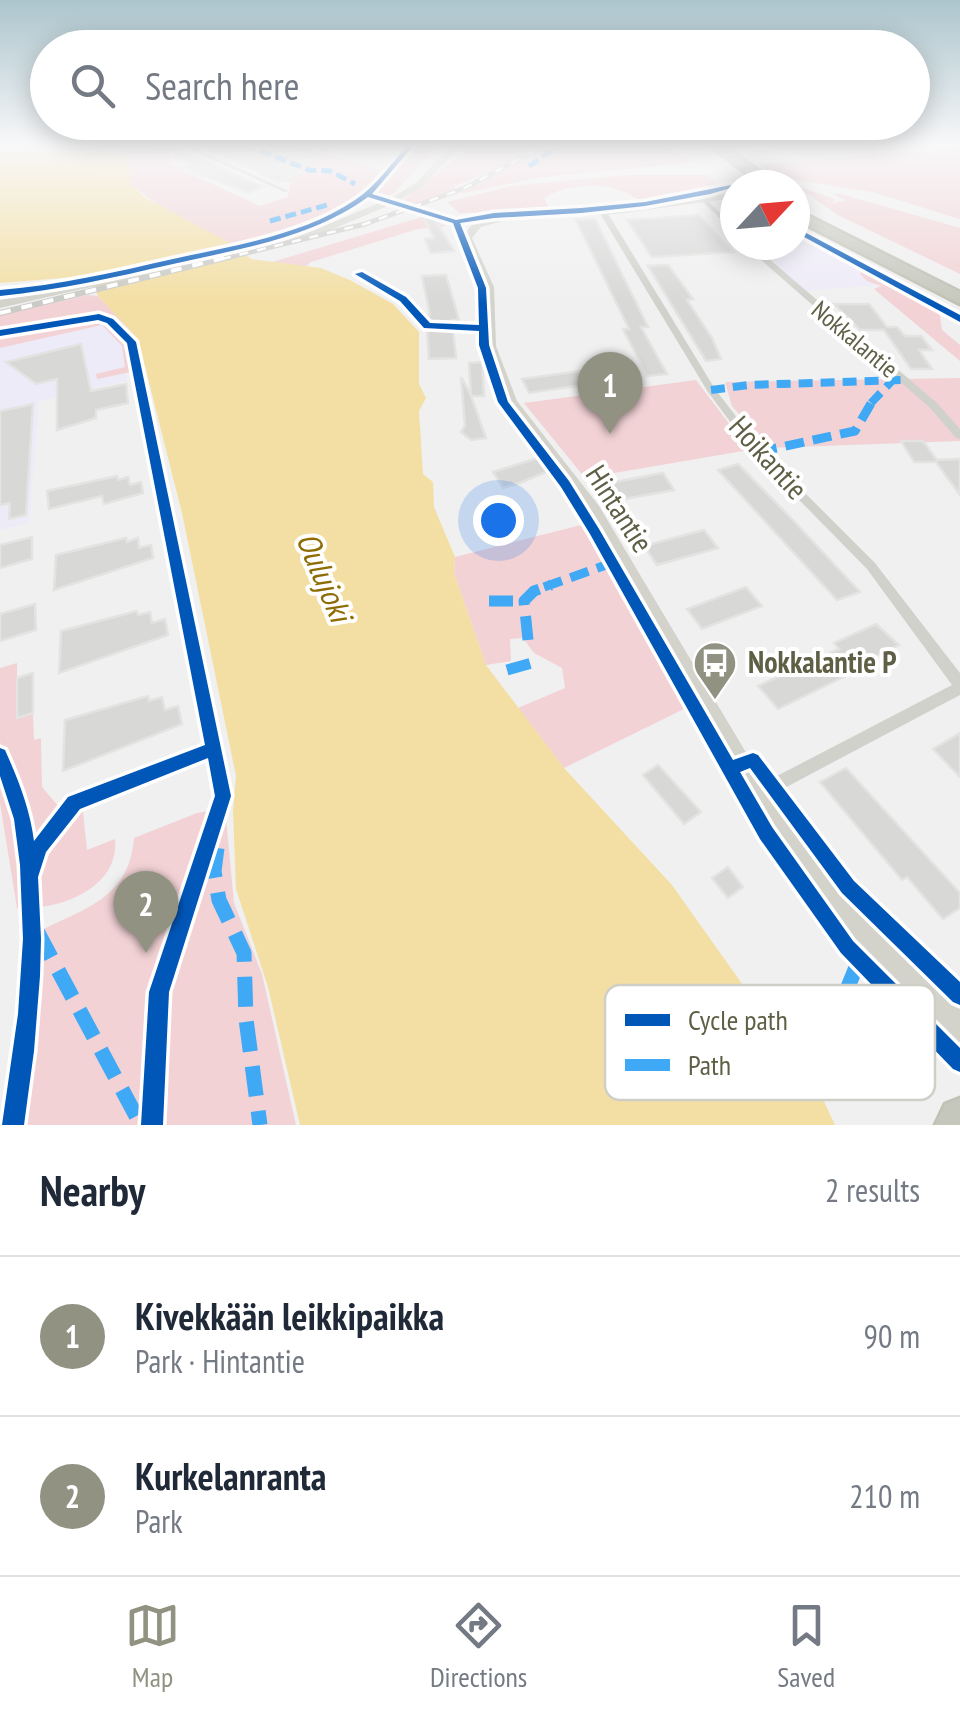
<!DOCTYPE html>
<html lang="en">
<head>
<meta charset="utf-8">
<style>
	:root { --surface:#fff; --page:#f2f2f3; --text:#1f2937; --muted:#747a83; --line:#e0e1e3; --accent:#919281 }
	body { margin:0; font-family:"PT Sans Narrow",sans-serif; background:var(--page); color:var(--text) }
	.compass { position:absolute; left:720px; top:170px; width:90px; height:90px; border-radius:50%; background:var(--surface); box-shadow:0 5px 25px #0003; rotate:64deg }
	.you { position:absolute; left:498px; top:520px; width:35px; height:35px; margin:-25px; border:8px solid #fff; border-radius:50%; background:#1a73e8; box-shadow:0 0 0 15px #1a73e833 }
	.badge { display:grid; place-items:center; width:65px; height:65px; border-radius:50%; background:var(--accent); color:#fff; font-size:32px; font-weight:700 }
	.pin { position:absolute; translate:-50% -82px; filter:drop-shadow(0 2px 5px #0008) }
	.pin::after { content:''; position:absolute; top:52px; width:35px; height:30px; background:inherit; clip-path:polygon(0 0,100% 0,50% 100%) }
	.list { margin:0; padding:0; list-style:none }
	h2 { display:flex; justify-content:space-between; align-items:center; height:130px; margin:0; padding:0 40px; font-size:42px }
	h2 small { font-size:32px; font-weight:400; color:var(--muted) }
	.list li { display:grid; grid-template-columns:65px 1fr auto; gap:30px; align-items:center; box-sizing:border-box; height:160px; padding:0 40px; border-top:2px solid var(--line) }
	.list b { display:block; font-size:38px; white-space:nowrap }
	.list p { margin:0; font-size:32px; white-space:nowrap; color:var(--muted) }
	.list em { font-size:32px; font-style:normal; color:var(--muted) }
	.icon { flex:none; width:55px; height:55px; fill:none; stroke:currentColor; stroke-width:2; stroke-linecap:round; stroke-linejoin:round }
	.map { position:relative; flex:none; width:960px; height:1125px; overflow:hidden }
	.search { position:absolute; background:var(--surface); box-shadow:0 5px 25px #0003; left:30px; right:30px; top:30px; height:110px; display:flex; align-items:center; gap:25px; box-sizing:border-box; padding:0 35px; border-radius:55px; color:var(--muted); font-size:38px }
	.sheet { height:450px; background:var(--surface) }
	nav { display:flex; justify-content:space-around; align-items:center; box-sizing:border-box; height:140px; border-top:2px solid var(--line); background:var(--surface); font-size:28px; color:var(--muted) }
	nav a { display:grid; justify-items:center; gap:5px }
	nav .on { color:var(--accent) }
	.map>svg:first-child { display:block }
	.commercial { fill:#eeebf8 }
	.green { fill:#f2d2d5 }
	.water { fill:#f3dfa4 }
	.building { fill:#d8d9d7; stroke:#e3e3e2; stroke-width:2.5 }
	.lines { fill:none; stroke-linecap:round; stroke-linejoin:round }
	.highway-casing { stroke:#c0c0b4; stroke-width:5 }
	.street { fill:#d1d1cc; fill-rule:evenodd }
	.secondary { fill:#d3d3cc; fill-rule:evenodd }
	.highway { fill:#c6c7bc; fill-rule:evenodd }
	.rail-far1-casing { stroke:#cacac6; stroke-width:5 }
	.rail-casing { stroke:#cacac6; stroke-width:6 }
	.rail-far1 { stroke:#fff; stroke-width:2.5; stroke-dasharray:9; stroke-linecap:butt }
	.rail { stroke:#fff; stroke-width:4; stroke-dasharray:11; stroke-linecap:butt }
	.quiet-far4 { stroke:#3fa9f5; stroke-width:5; stroke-dasharray:11 5; stroke-linecap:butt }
	.quiet-far3 { stroke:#3fa9f5; stroke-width:8; stroke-dasharray:14 8; stroke-linecap:butt }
	.quiet-far2 { stroke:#3fa9f5; stroke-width:9; stroke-dasharray:19 9; stroke-linecap:butt }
	.quiet-far1 { stroke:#3fa9f5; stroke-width:11; stroke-dasharray:24 11; stroke-linecap:butt }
	.quiet { stroke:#3fa9f5; stroke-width:15; stroke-dasharray:30 15; stroke-linecap:butt }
	.cycleway-casing { stroke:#fff; stroke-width:7 }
	.cycleway { fill:#0057b8; fill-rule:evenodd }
	.labels { text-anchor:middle; stroke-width:8; stroke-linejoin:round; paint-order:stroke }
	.far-street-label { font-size:25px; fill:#5e5f45; stroke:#fff }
	.street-label { font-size:30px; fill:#5e5f45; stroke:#fff }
	.poi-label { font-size:30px; font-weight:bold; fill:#5e5f45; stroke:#fff; text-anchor:start }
	.water-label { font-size:32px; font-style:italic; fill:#8e6c04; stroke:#fff }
	.key { fill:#fff; stroke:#cfcfc7; stroke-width:2.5 }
	.key-label { font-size:28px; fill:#5e5f45 }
</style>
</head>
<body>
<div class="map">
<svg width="960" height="1125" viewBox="0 0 960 1125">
	<rect width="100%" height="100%" fill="#f0f0f1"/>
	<g class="commercial">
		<polygon points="795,232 892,284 806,291 755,245 795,245"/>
		<polygon points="102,325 122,346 127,381 39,401 29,523 0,530 0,348"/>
	</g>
	<g class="green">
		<polygon points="126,145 185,148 170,153 172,165 260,206 288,197 290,182 274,183 274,182 304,171 236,145 256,145 298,165 327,154 389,173 344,208 236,246 167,211 131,185"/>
		<polygon points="413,145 438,145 394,193 384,198 375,194 375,189 394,172"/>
		<polygon points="472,145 541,145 515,161 455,186 456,190 413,205 401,202"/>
		<polygon points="550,145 663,145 695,162 542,177 459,194"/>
		<polygon points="960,147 960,219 872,192 777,177 760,165"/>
		<path d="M627 175H707L721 188 642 203C618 181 571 181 544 198L551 211 459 213 447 202 512 186Z"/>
		<polygon points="797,186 835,199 832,203 846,200 833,194 841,194 960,228 960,274 836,214"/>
		<polygon points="425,216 446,226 418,229 311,262 304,268 269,263"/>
		<polygon points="863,271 939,310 942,330 960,345 960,361 874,289 881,286 867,281 860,274"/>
		<polygon points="88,295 98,296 138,339 99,315 0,332 0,315"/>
		<path d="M80 319C122 316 125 341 131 372L97 379 96 374 125 367 122 346 102 325 0 348V335Z"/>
		<polygon points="960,378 960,441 768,448 732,406 725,382"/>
		<polygon points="696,380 749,450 585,478 524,403"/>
		<polygon points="585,524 686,708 564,768 518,708 565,688 562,668 534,653 523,638 510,639 511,661 486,665 454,573 455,557"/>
		<polygon points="17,663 17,718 33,713 34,740 41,738 42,787 59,807 58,816 43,837 31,832 0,742 0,668"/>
		<polygon points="0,771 22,845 27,914 17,908 0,803"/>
		<path d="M82 803 87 850 115 839C119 880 78 902 41 907 27 868 50 827 82 803Z"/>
		<path d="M225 808 234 903 262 974 296 1125H20L32 1048 40 931C87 907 129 898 134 838L197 813Z"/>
	</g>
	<polygon class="water" points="0,145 126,145 131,185 146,198 236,246 251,259 321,268 350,280 393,304 419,332 419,384 426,398 419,411 423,474 433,482 434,507 455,557 454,573 486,665 564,768 672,885 821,1095 835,1125 300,1125 268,987 236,889 233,811 236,776 182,513 138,339 98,296 88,276 0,283"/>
	<g class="building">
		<polygon points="301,145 323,156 293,166 302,172 278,182 199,146"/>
		<polygon points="183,151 264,187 248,193 180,167 190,164 176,157 181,156 175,153"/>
		<polygon points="432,214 454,251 431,253 425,239 434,238 424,218"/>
		<polygon points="699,215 733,252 652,257 627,220"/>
		<polygon points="595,219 648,327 641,327 667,374 647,376 623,329 629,329 576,220"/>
		<polygon points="668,265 693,299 687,300 712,338 721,359 706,361 648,266"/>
		<polygon points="446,275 459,320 452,320 456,358 429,359 426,316 430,315 422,276"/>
		<polygon points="834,304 869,304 887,327 897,327 905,336 921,336 932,350 919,350 932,369 911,369 884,330 860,330"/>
		<polygon points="81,344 91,391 126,384 128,403 96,410 96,418 57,430 57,379 36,384 6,362"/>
		<polygon points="482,362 484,396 471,396 486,438 471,440 461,432 465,426 461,377 471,395 469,363"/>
		<polygon points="595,369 603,382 529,393 522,379"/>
		<polygon points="33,404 26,515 9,519 10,503 0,505 0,411"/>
		<polygon points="901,441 923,441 937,460 960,459 960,495 936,462 914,462"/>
		<polygon points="538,458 549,471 517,484 503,488 493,472"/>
		<polygon points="738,464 790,517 860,592 837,600 718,470"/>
		<polygon points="663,473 674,490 613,501 604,484"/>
		<polygon points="117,476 118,480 128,477 130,485 141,482 143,493 104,504 102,496 49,509 47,491"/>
		<polygon points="704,530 718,548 657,565 644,546"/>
		<polygon points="32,537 32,559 0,568 0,545"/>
		<polygon points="126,538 127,542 138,538 139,548 151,545 153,558 54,590 56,555"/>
		<polygon points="746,587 762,606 702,629 687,609"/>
		<polygon points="35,604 36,630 0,641 0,614"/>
		<polygon points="137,611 138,615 150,612 152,623 165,619 168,635 59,673 61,631"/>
		<polygon points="876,624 899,645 858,665 862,668 778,709 758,686 839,649 834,643"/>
		<polygon points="33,673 33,713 17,718 17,678"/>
		<polygon points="148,696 149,701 162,697 165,710 178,706 182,724 63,771 65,720"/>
		<polygon points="960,733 960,777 933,749"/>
		<polygon points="658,765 701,812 684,824 643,775"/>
		<polygon points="846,768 960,893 960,908 943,919 907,877 902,880 820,782"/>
		<polygon points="728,867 743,887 728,898 712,878"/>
	</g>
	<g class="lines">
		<g class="highway-casing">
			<g id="highway">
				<polygon points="710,145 724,145 777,185 761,185"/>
				<polygon points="795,209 960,292 960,304 795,219"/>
				<polygon points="960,1098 960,1125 935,1125 945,1104"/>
			</g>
		</g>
		<g class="street">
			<polygon points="180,145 188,145 289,191 284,192"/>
			<polygon points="306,145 315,145 331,152 326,153"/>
			<polygon points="702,199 706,199 735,227 735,233 702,201"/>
			<polygon points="600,210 607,212 715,389 762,450 875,563 960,673 960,695 758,802 752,799 750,794 752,789 952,685 867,569 754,454 708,392 599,212"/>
			<polygon points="744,245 753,245 938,404 960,429 960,439 956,438 930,408"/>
		</g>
		<g class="secondary">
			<polygon points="457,145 467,145 451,156 422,187 397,202 321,234 0,308 0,300 314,230 391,198 416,183 445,152"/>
			<polygon points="735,192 735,198 616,214 506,220 481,227 472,238 494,287 496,346 517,401 599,506 766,786 802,839 849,898 960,1009 960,1042 950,1038 831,916 786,855 750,802 587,514 503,402 484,346 482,287 462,238 473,223 505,214 616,208"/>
		</g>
		<use href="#highway" class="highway"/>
		<g class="rail-far1-casing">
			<polyline id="rail-far1" points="222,259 365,224 465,188 545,145"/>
		</g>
		<g class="rail-casing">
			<polyline id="rail" points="0,313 232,256"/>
		</g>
		<use href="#rail-far1" class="rail-far1"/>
		<use href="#rail" class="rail"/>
		<g class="quiet-far4">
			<polyline points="246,145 309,170 330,171 355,184"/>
			<polyline points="529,166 560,145"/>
			<polyline points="270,221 327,205"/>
		</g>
		<g class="quiet-far3">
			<polyline points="711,390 749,385 903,380"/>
			<polyline points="871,403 893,380"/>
		</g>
		<g class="quiet-far2">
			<polyline points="758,452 855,431 873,400"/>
			<polyline points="544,587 612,563"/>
		</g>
		<g class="quiet-far1">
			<polyline points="489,601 524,601"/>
			<polyline points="528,640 524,601 534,591 551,585"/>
			<polyline points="507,670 532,663"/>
		</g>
		<g class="quiet">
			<polyline points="217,848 214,871 219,900 244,953 246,1019 260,1125"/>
			<polyline points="37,931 141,1125"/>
			<polyline points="850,1038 848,987 859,960"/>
		</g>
		<g class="cycleway-casing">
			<g id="cycleway">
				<path d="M408 145H414L372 194 456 220 494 213 581 208 645 202 731 185 734 187 710 194 645 206 581 213 494 218 460 223 486 288 489 345 508 402 569 481 599 529 733 760 753 753 758 755 854 881 960 982V1005L953 1002 842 893 750 768 740 772 772 827 853 941 960 1048V1072L953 1069 841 953 760 839 590 534 561 487 498 402 479 345V331L424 328 400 301 355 274 362 272 406 297 430 323 479 325 478 288 453 223 368 197C312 238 239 249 173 264 116 277 59 290 0 296V290C59 285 116 272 173 259 234 245 302 236 355 200 376 186 391 164 408 145Z"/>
				<polygon points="795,227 960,315 960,322 795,232"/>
				<path d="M99 314 113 319 136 342 231 796 169 992 163 1125H141L149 992 215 796 208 758 80 809 46 852 38 877 41 939 40 976 34 1051 24 1125H2L18 1014 23 939 20 865 14 819 0 776V748L5 750C18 779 30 809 34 841L68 797 205 745 127 343 107 323 98 320 0 336V330Z"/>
			</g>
		</g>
		<use href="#cycleway" class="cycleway"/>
	</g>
	<linearGradient id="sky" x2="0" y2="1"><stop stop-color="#acc5cd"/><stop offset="0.48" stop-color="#f8f8f9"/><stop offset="1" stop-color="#f8f8f9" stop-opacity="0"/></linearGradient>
	<rect width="960" height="303" fill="url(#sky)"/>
	<defs>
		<g id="bus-pin" transform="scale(2.25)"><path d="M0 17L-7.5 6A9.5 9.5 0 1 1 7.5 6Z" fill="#919281" stroke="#fff"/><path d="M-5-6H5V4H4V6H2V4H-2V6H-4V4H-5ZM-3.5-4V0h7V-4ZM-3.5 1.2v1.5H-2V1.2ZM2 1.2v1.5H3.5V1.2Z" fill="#fff"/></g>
	</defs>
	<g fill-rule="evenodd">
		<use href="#bus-pin" x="715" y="663"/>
	</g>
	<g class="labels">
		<g class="far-street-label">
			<text transform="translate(855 339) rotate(40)" y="9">Nokkalantie</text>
		</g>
		<g class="street-label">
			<text transform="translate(768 458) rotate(48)" y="10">Hoikantie</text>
			<text transform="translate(619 509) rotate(57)" y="10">Hintantie</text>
		</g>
		<g class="poi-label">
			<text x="748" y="673">Nokkalantie P</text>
		</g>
		<g class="water-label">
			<text transform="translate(324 577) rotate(67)" y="11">Oulujoki</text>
		</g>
	</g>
	<rect x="605" y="985" width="330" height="115" rx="15" class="key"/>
	<rect x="625" y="1014" width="45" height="12" fill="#0057b8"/>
	<rect x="625" y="1059" width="45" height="12" fill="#3fa9f5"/>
	<g class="key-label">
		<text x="688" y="1030">Cycle path</text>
		<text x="688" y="1075">Path</text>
	</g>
</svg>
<svg class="compass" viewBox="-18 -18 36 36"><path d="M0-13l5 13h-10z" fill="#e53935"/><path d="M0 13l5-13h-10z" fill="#747a83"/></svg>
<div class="you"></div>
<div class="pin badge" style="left:610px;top:434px">1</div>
<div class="pin badge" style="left:146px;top:953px">2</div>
<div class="search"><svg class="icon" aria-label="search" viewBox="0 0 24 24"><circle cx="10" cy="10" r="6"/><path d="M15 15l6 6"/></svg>Search here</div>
</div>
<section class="sheet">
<h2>Nearby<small>2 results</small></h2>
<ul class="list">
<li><span class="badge">1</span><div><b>Kivekkään leikkipaikka</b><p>Park · Hintantie</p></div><em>90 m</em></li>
<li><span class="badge">2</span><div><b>Kurkelanranta</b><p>Park</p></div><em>210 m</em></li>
</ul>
</section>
<nav>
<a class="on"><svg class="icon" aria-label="map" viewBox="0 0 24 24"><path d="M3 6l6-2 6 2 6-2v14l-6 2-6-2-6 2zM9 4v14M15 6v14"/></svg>Map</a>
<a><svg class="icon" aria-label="directions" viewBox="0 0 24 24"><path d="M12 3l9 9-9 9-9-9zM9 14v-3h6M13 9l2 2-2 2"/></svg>Directions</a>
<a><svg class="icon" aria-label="saved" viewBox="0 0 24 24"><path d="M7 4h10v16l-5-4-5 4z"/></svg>Saved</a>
</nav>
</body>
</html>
